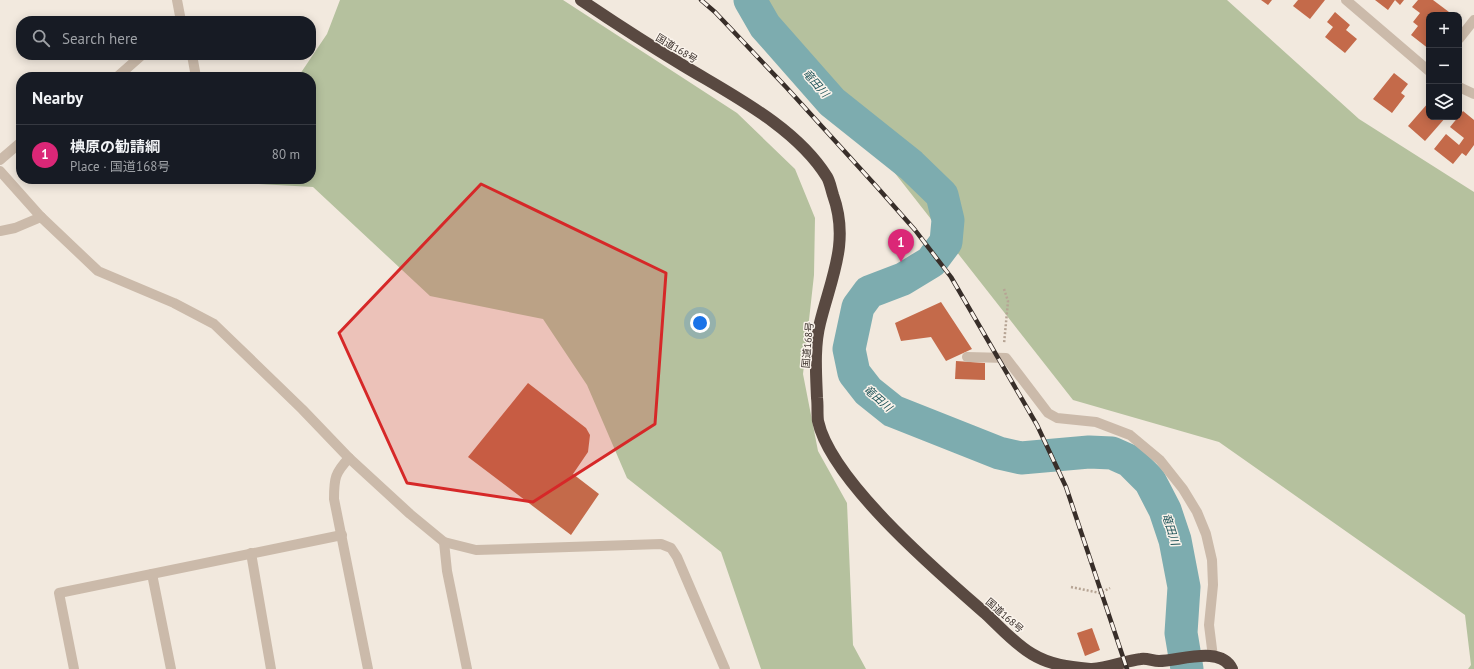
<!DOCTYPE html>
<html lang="en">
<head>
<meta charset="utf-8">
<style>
	:root { --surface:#171b24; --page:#242831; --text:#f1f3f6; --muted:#9ea1a6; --line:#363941; --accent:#db2777 }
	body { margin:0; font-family:"PT Sans","Noto Sans JP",sans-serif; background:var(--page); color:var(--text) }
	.controls { position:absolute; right:12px; top:12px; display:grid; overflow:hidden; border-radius:8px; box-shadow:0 2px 10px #0003 }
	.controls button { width:36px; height:36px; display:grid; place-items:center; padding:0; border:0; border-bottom:1px solid var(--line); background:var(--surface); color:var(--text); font:20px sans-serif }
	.you { position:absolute; left:700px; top:323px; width:14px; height:14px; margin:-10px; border:3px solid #fff; border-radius:50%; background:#1a73e8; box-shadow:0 0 0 6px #1a73e833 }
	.badge { display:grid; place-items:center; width:26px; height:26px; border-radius:50%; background:var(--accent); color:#fff; font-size:13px; font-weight:700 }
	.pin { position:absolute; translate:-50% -33px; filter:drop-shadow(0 1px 2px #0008) }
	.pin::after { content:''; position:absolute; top:21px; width:14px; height:12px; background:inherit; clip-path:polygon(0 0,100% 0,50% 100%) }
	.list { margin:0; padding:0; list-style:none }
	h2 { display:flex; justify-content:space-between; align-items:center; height:52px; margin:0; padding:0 16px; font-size:17px }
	h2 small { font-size:13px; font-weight:400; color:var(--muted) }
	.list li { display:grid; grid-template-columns:26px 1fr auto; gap:12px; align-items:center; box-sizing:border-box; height:60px; padding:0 16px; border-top:1px solid var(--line) }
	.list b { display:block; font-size:15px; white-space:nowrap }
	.list p { margin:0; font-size:13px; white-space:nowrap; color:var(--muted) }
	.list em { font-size:13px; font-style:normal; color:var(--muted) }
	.icon { flex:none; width:22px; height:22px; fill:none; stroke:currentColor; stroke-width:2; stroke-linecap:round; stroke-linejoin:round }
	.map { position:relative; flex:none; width:1474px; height:669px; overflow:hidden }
	.search { position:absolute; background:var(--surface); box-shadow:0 2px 10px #0003; left:16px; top:16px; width:300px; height:44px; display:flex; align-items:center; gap:10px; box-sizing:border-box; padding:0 14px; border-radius:16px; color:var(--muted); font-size:15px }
	.panel { position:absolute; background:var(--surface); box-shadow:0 2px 10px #0003; left:16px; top:72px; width:300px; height:112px; border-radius:16px }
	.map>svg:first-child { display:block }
	.green { fill:#b5c19e }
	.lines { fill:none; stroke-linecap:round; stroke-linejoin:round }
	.river { stroke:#7dacaf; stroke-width:33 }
	.building { fill:#c46a4a }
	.path { stroke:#b6a494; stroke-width:2.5; stroke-dasharray:2 2; stroke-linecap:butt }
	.street { stroke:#cbbaaa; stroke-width:10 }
	.highway { stroke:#594941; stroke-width:12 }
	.rail-casing { stroke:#382e29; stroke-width:4.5 }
	.rail { stroke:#faf3eb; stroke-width:3; stroke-dasharray:9; stroke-linecap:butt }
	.marked { fill:#d62828; fill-opacity:0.2; stroke:#d62828; stroke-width:3; stroke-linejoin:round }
	.labels { text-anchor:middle; stroke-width:3; stroke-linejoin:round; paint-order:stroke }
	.street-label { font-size:10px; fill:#382e29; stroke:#faf3eb }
	.water-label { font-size:11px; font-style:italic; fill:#1f5459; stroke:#faf3eb }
</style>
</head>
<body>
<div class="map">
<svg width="1474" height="669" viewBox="0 0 1474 669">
	<rect width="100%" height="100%" fill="#f2e9de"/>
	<g class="green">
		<polygon points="340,0 563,0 737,113 795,169 815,218 814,275 803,374 818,451 847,503 853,645 866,669 761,669 721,552 627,478 587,385 543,319 430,296 313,187 183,180 311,179 311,77 298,77 327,34"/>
		<polygon points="759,0 1227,0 1359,119 1474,192 1474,669 1468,669 1471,665 1465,615 1219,442 1073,400"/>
	</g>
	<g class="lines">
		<polyline class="river" points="750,0 765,26 832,102 911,165 942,195 948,220 946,242 931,262 903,279 869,292 858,307 849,349 854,373 868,391 893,411 999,453 1021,458 1089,452 1112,453 1130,461 1150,481 1165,510 1175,540 1184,587 1181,633 1187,669"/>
	</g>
	<g class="building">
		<polygon points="1261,0 1272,0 1268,5"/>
		<polygon points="1298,0 1325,0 1310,19 1293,6"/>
		<polygon points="1375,0 1404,0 1400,5 1395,0 1388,10"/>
		<polygon points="1418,0 1433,0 1453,15 1429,15 1429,49 1411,35 1418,26 1413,22 1420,13 1412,7"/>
		<polygon points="1335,12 1350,25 1346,30 1357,39 1345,53 1325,37 1333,27 1327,22"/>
		<polygon points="1394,73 1408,84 1401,93 1405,96 1392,113 1373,99"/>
		<polygon points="1429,102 1429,117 1446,117 1425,141 1408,126"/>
		<polygon points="1463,111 1474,120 1474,145 1466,156 1462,153 1453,164 1434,149 1446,134 1459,145 1464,138 1450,127"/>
		<polygon points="941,302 972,349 946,361 931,337 901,341 895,323"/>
		<polygon points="956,361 985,363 985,380 955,379"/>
		<polygon points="528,383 586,428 590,435 588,452 573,474 599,494 571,535 468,457"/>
		<polygon points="1092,628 1100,650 1085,656 1077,633"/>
	</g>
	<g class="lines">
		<g class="path">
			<polyline points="1004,289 1008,301 1004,344"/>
			<polyline points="1071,587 1100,593 1110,588"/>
		</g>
		<g class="street">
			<polyline points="177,0 181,21"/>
			<polyline points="1346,0 1429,71"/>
			<polyline points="1459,39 1474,20"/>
			<polyline points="192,55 196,77"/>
			<polyline points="117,77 142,55"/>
			<polyline points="1459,87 1474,94"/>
			<polyline points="0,160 21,142"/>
			<polyline points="0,171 41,217 98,271 174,303 214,324 302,409 349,458 410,514 444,542 476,550 661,544 671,548 677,557 725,669"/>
			<polyline points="0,231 15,228 41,217"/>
			<polyline points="967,357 1006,358 1048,413 1057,418 1096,422 1130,435 1160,460 1183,489 1197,512 1206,534 1212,560 1213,585 1209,625 1213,657"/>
			<path d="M349 458C335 473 334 478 334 499L368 669"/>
			<polyline points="444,542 447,571 467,669"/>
			<polyline points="251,553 271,669"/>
			<polyline points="152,574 171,669"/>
			<polyline points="74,669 59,593 342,535"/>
		</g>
		<g class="highway">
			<path d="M581 0C615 23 649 45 684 66 732 95 796 127 827 177 830 182 831 189 833 195 850 242 831 278 820 323 814 346 816 373 817 398 818 405 817 414 818 421 831 481 939 573 986 614 1000 627 1015 644 1032 654 1050 665 1069 667 1090 669"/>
			<path d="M1092 669C1109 668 1124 661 1141 659 1147 658 1153 661 1159 661 1179 661 1221 645 1232 669"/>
		</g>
		<g class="rail-casing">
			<polyline id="rail" points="701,0 715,12 786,87 877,187 915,230 951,277 1037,425 1066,487 1127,669"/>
		</g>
		<use href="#rail" class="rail"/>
	</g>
	<path class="marked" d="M481 184 666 273 655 424 533 502 407 483 339 333Z"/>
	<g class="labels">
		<g class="street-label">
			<text transform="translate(677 48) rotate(31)" y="4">国道168号</text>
			<text transform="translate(807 345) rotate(-85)" y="4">国道168号</text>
			<text transform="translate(1005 615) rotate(41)" y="4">国道168号</text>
		</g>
		<g class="water-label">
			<text transform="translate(816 83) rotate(49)" y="4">竜田川</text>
			<text transform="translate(878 398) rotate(41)" y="4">竜田川</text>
			<text transform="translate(1171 529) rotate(73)" y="4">竜田川</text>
		</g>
	</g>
</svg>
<div class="controls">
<button>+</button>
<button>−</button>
<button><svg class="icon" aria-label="layers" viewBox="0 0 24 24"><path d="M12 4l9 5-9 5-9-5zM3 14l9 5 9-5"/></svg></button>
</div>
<div class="you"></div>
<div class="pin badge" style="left:901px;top:262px">1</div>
<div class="search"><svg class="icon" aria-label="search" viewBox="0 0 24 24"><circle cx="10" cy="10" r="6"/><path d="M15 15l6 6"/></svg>Search here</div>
<section class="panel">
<h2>Nearby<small></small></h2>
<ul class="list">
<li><span class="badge">1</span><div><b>椣原の勧請綱</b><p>Place · 国道168号</p></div><em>80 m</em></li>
</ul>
</section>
</div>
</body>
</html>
